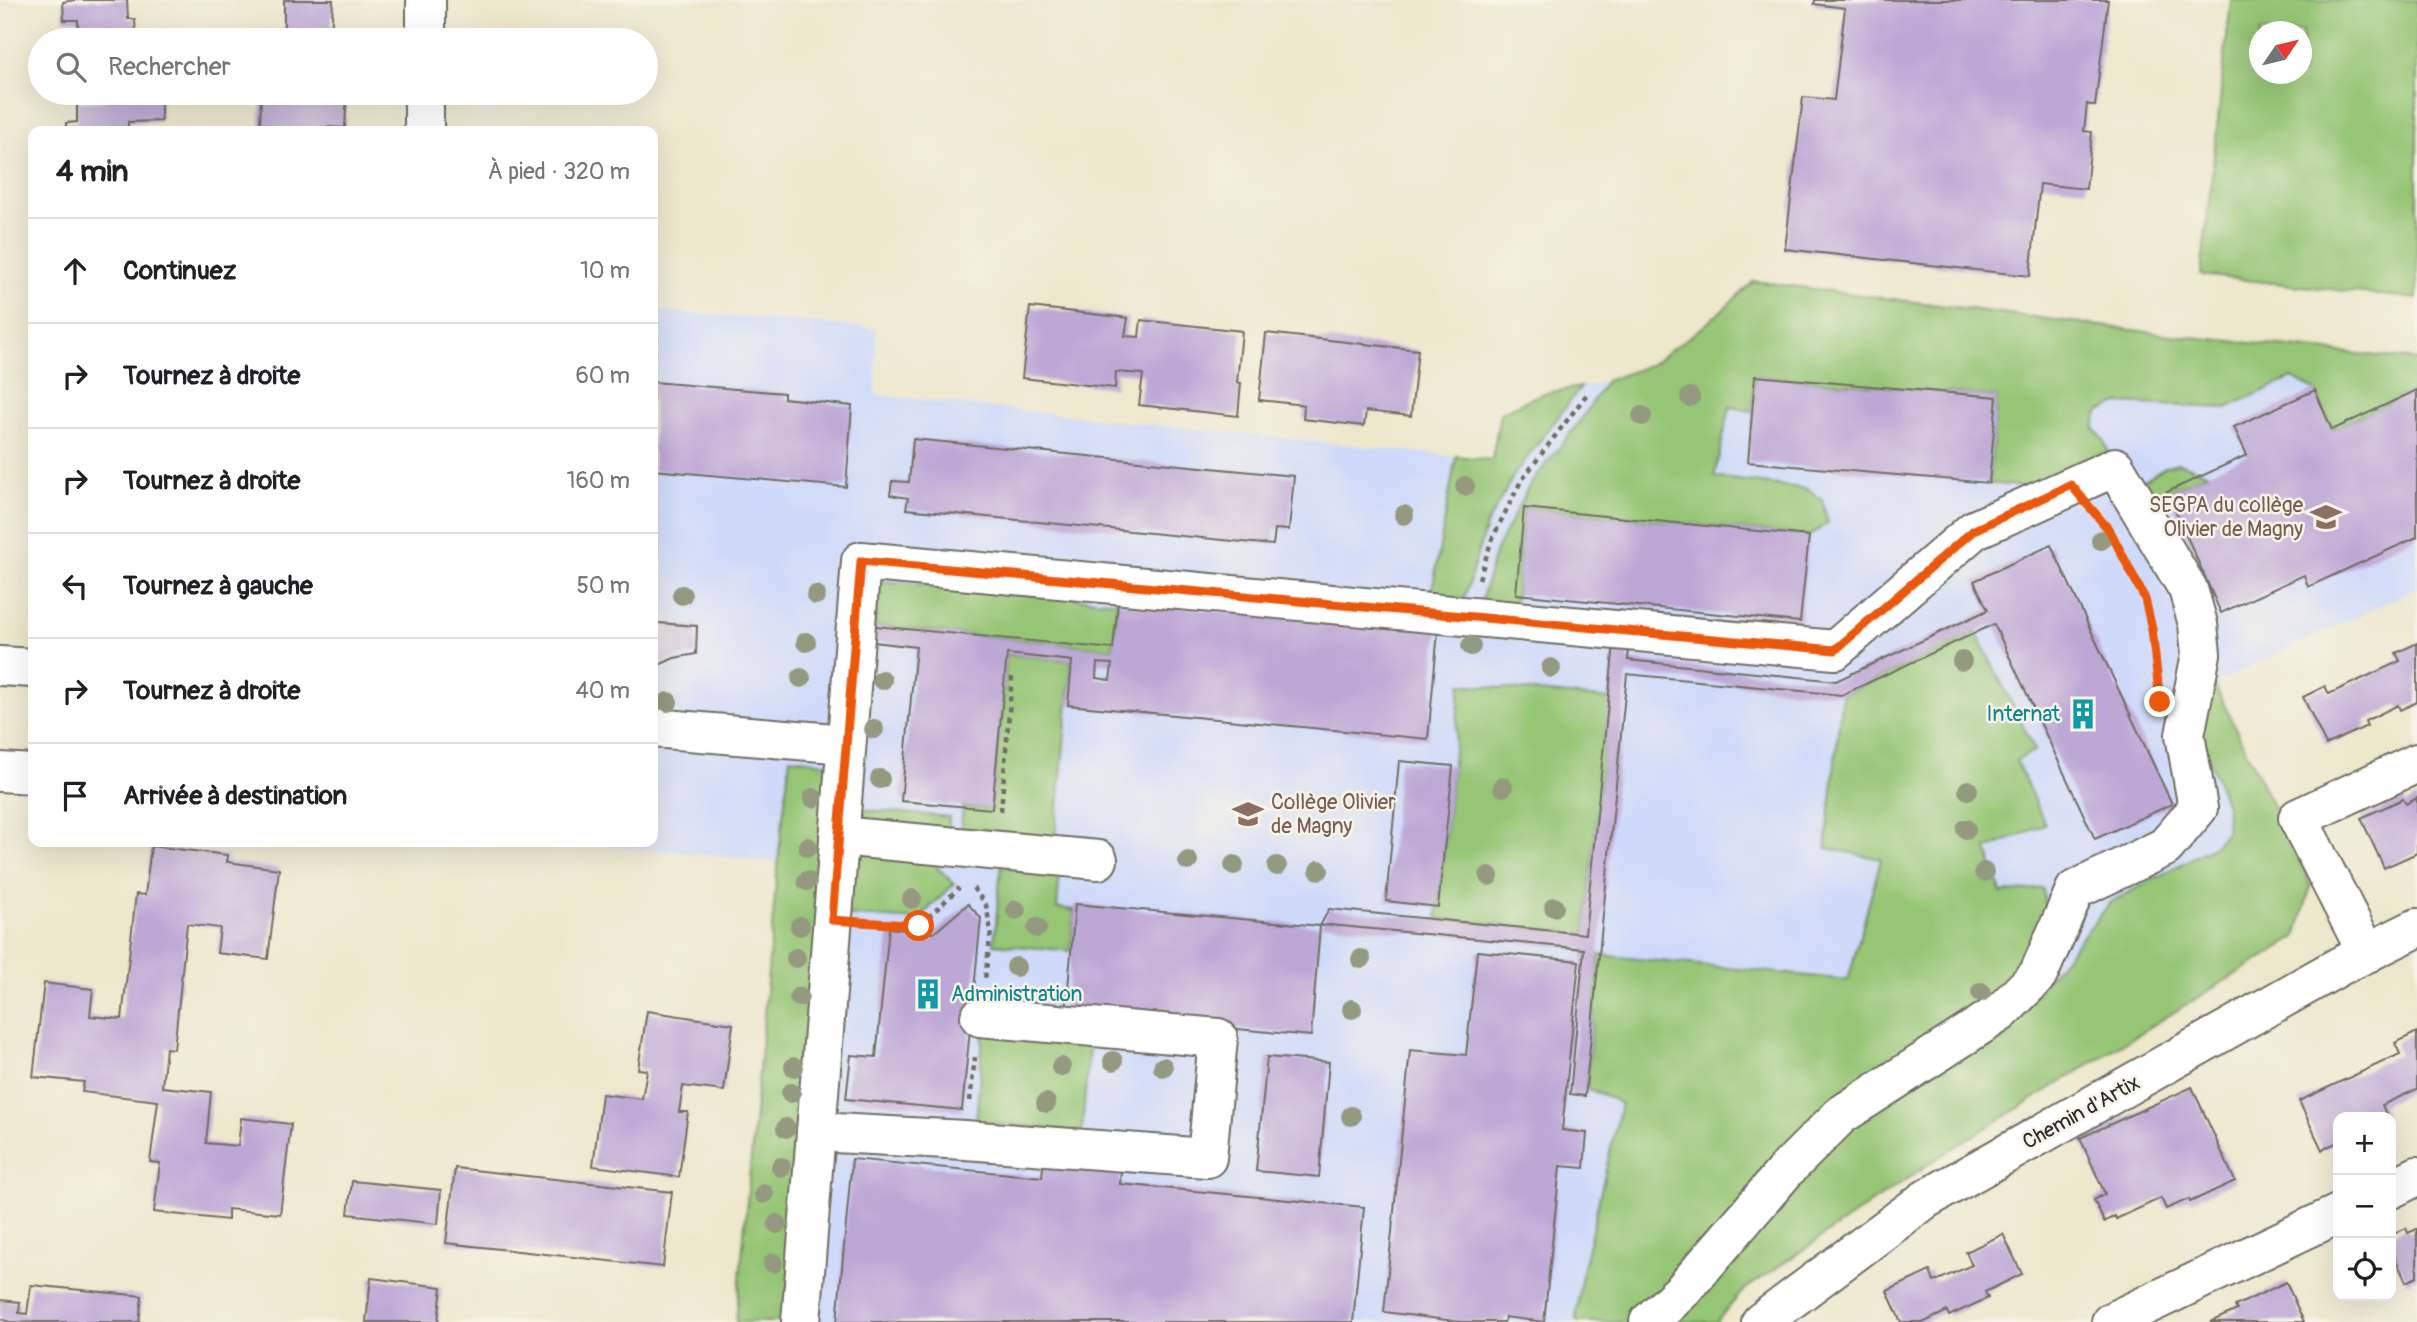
<!DOCTYPE html>
<html lang="fr">
<head>
<meta charset="utf-8">
<style>
	:root { --surface:#fff; --page:#f6f6f6; --text:#202124; --muted:#757577; --line:#e0e0e0 }
	body { margin:0; font-family:Pangolin,sans-serif; background:var(--page); color:var(--text) }
	.controls { position:absolute; right:21px; bottom:21px; display:grid; overflow:hidden; border-radius:14px; box-shadow:0 7px 28px #0002 }
	.controls button { width:63px; height:63px; display:grid; place-items:center; padding:0; border:0; border-bottom:2px solid var(--line); background:var(--surface); color:var(--text); font:35px sans-serif }
	.compass { position:absolute; left:2249px; top:21px; width:63px; height:63px; border-radius:50%; background:var(--surface); box-shadow:0 7px 28px #0002; rotate:55deg }
	.stop { position:absolute; width:21px; height:21px; margin:-16px; border:5px solid #ea580c; border-radius:50%; background:#fff }
	.stop.end { background:#ea580c; border-color:#fff; box-shadow:0 2px 7px #0008 }
	.list { margin:0; padding:0; list-style:none }
	h2 { display:flex; justify-content:space-between; align-items:center; height:91px; margin:0; padding:0 28px; font-size:30px }
	h2 small { font-size:23px; font-weight:400; color:var(--muted) }
	.list li { display:grid; grid-template-columns:46px 1fr auto; gap:21px; align-items:center; box-sizing:border-box; height:105px; padding:0 28px; border-top:2px solid var(--line) }
	.list b { display:block; font-size:26px; white-space:nowrap }
	.list em { font-size:23px; font-style:normal; color:var(--muted) }
	.icon { flex:none; width:38px; height:38px; fill:none; stroke:currentColor; stroke-width:2; stroke-linecap:round; stroke-linejoin:round }
	.map { position:relative; flex:none; width:2417px; height:1322px; overflow:hidden }
	.search { position:absolute; background:var(--surface); box-shadow:0 7px 28px #0002; left:28px; top:28px; width:630px; height:77px; display:flex; align-items:center; gap:18px; box-sizing:border-box; padding:0 24px; border-radius:38px; color:var(--muted); font-size:26px }
	.panel { position:absolute; background:var(--surface); box-shadow:0 7px 28px #0002; left:28px; top:126px; width:630px; height:721px; border-radius:14px }
	.map>svg:first-child { display:block }
	.built { fill:#cfdafa }
	.green { fill:#95c575; stroke:#607850; stroke-width:2; fill-rule:evenodd }
	.building { fill:#bda7d5; fill-rule:evenodd }
	.lines { fill:none; stroke-linecap:round; stroke-linejoin:round }
	.street-casing { stroke:#6f6d63; stroke-width:42 }
	.path { stroke:#6f6d63; stroke-width:4.5; stroke-dasharray:5 5; stroke-linecap:butt }
	.street { stroke:#fff; stroke-width:38 }
	.tree { fill:#949980 }
	.route { stroke:#ea580c; stroke-width:9 }
	.labels { text-anchor:middle; stroke-width:5; stroke-linejoin:round; paint-order:stroke }
	.education-label { font-size:21px; fill:#785e54; stroke:#f7f3e8; text-anchor:end }
	.culture-label { font-size:21px; fill:#0d838f; stroke:#f7f3e8; text-anchor:end }
	.street-label { font-size:21px; fill:#2b2b2b; stroke:#f7f3e8 }
</style>
</head>
<body>
<div class="map">
<svg width="2417" height="1322" viewBox="0 0 2417 1322">
	<rect width="100%" height="100%" fill="#f7f3e8"/>
	<filter id="ink" filterUnits="userSpaceOnUse"><feTurbulence type="fractalNoise" baseFrequency=".0143" numOctaves="2"/><feDisplacementMap in="SourceGraphic" scale="14" xChannelSelector="R" yChannelSelector="G"/><feConvolveMatrix kernelMatrix="1 2 1 2 8 2 1 2 1" color-interpolation-filters="sRGB"/></filter>
	<filter id="wash" filterUnits="userSpaceOnUse"><feTurbulence type="fractalNoise" baseFrequency=".00686" numOctaves="4" result="noise"/><feDisplacementMap in="SourceGraphic" scale="28" xChannelSelector="R" yChannelSelector="G"/><feGaussianBlur stdDeviation="1.57" result="paint"/><feColorMatrix in="noise" values="0 0 0 0 0 0 0 0 0 0 0 0 0 0 0 0 0 1.4 0 .05"/><feComposite in="paint" operator="in"/></filter>
	<g filter="url(#wash)">
		<rect width="100%" height="100%" fill="#ede7cc"/>
		<polygon class="built" points="1754,281 2171,335 2417,360 2417,588 2214,684 2311,885 2296,937 1939,1157 1744,1290 1716,1322 736,1322 778,862 567,842 653,842 653,310 876,328 876,395 1492,460 1500,413 1541,394 1591,386 1650,365 1704,326"/>
		<g class="green">
			<path d="M2231 0H2417V299L2201 275ZM2260 32H2302V74H2260Z"/>
			<polygon points="1754,281 2171,335 2417,360 2417,390 2332,430 2315,390 2292,378 2226,408 2118,403 2098,412 2094,428 2103,439 2109,453 2027,487 1989,483 1997,397 1755,376 1752,411 1730,407 1714,477 1808,489 1822,500 1828,523 1809,536 1524,508 1515,605 1480,605 1496,550 1529,486 1581,420 1606,381 1650,365 1704,326"/>
			<polygon points="1581,387 1514,475 1486,526 1464,599 1431,597 1456,456 1492,460 1500,413 1541,394"/>
			<polygon points="2178,463 2208,473 2167,492 2170,499 2149,509 2140,482 2167,466"/>
			<polygon points="881,581 1118,602 1113,649 875,626 876,592"/>
			<polygon points="1976,632 2035,750 2016,761 2045,824 1987,849 2001,893 2043,888 2048,933 2025,977 1635,1322 1578,1322 1576,1317 1582,1273 1621,1104 1611,1098 1586,1088 1599,955 1848,980 1881,859 1826,848 1842,695"/>
			<polygon points="1007,654 1072,661 1055,838 961,828 963,807 992,809"/>
			<polygon points="1461,684 1609,699 1585,934 1437,918"/>
			<polygon points="2214,684 2311,885 2296,937 1939,1157 1744,1290 1716,1322 1667,1322 1844,1125 2016,1017 2111,902 2213,847 2226,832 2227,808 2200,734"/>
			<polygon points="790,757 834,765 786,1322 736,1322 778,861"/>
			<polygon points="857,809 949,817 949,829 856,821"/>
			<polygon points="853,853 926,856 954,884 917,920 844,915"/>
			<polygon points="1001,866 1060,872 1057,908 1074,910 1071,951 994,944"/>
			<polygon points="984,1025 1090,1034 1082,1131 976,1122"/>
		</g>
		<g id="blocks">
			<g class="building">
				<polygon points="75,0 127,0 128,19 135,19 136,40 89,40 89,37 78,37 78,20 64,20 63,2"/>
				<polygon points="284,0 333,0 331,37 341,37 341,40 307,40 307,36 284,35"/>
				<polygon points="1815,0 2108,0 2095,106 2087,104 2084,131 2092,132 2086,189 2040,184 2030,276 1785,249 1803,97 1834,100 1845,8 1814,4"/>
				<polygon points="105,93 161,93 161,121 128,122 128,131 66,131 66,123 77,122 77,102 105,101"/>
				<polygon points="261,93 347,93 345,128 327,127 327,131 260,131"/>
				<polygon points="1030,307 1128,318 1125,336 1139,337 1141,320 1242,331 1237,383 1241,383 1238,416 1139,405 1143,374 1116,372 1115,388 1022,378"/>
				<polygon points="1266,333 1418,350 1411,416 1366,411 1364,426 1303,419 1304,405 1259,400"/>
				<polygon points="1755,376 1997,397 1989,483 1748,462"/>
				<polygon points="653,382 784,393 784,398 852,406 846,487 653,470"/>
				<polygon points="2315,390 2332,430 2417,390 2417,537 2308,587 2304,575 2221,613 2167,492 2247,455 2234,427"/>
				<polygon points="913,439 1294,476 1289,530 1275,529 1273,545 906,509 908,498 890,495 892,481 909,482"/>
				<polygon points="1524,508 1809,536 1800,622 1516,594"/>
				<polygon points="2051,545 2172,804 2095,839 1994,624 1842,695 1627,674 1585,1096 1570,1094 1584,949 1330,925 1320,926 1329,909 1585,934 1614,643 1629,645 1628,660 1836,681 1988,610 1974,581"/>
				<path d="M1118 602 1438 631 1428 739 1068 705 1072 661 1007 654 992 809 901 801 916 647 874 642 875 626 1113 649ZM1097 663 1112 664 1110 680 1096 678Z"/>
				<polygon points="653,617 658,623 697,626 696,654 674,658 653,668"/>
				<polygon points="2417,643 2417,702 2400,710 2398,705 2365,721 2367,726 2326,745 2303,697 2325,686 2329,694 2400,661 2396,653"/>
				<polygon points="1399,761 1453,766 1438,907 1386,901"/>
				<polygon points="2417,798 2417,853 2384,868 2361,818 2403,799 2406,804"/>
				<polygon points="151,846 228,855 227,862 279,869 268,959 217,953 220,928 187,924 174,1049 166,1048 162,1087 211,1092 206,1143 238,1146 241,1118 291,1124 280,1214 228,1209 228,1220 154,1212 160,1163 150,1162 158,1101 82,1092 84,1082 33,1077 44,983 93,989 90,1016 122,1019 136,894 145,895"/>
				<polygon points="968,904 981,918 962,1110 846,1099 851,1055 876,1057 889,928 934,933"/>
				<polygon points="1075,904 1320,926 1311,1036 1066,1013"/>
				<polygon points="1477,951 1579,961 1562,1130 1587,1133 1584,1168 1560,1166 1544,1322 1505,1317 1504,1322 1462,1322 1384,1312 1410,1050 1466,1055"/>
				<polygon points="647,1011 733,1024 724,1091 683,1086 679,1112 688,1112 679,1177 593,1166 602,1094 642,1099 647,1070 638,1069"/>
				<polygon points="2417,1032 2417,1089 2382,1105 2386,1114 2377,1117 2338,1117 2338,1142 2322,1150 2299,1101 2400,1054 2395,1043"/>
				<polygon points="1267,1057 1329,1062 1319,1177 1256,1171"/>
				<polygon points="2192,1087 2235,1181 2190,1202 2189,1199 2166,1209 2161,1198 2116,1219 2115,1216 2104,1222 2094,1200 2105,1194 2080,1138"/>
				<polygon points="1045,1148 1122,1155 1120,1184 1364,1207 1353,1322 837,1322 852,1159 1042,1177"/>
				<polygon points="455,1168 672,1192 663,1267 446,1243"/>
				<polygon points="352,1181 441,1190 438,1224 348,1214"/>
				<polygon points="2406,1228 2408,1233 2417,1229 2417,1277 2406,1282 2391,1249 2391,1235"/>
				<polygon points="2003,1234 2022,1274 1985,1292 1988,1298 1949,1316 1947,1311 1925,1322 1901,1322 1887,1291 1930,1271 1934,1282 1972,1265 1966,1252"/>
				<polygon points="371,1278 442,1287 438,1322 366,1322"/>
				<polygon points="2286,1282 2304,1322 2210,1322 2237,1310 2235,1306"/>
				<polygon points="31,1285 142,1296 139,1322 10,1322 0,1319 1,1300 20,1302 19,1313 27,1314"/>
			</g>
		</g>
	</g>
	<g filter="url(#ink)">
		<use href="#blocks" fill-opacity="0" stroke="#6f6d63" stroke-width="2"/>
		<g class="lines">
			<g class="street-casing">
				<g id="street">
					<polyline points="426,40 426,0"/>
					<polyline points="424,131 424,93"/>
					<polyline points="0,666 33,668"/>
					<polyline points="653,728 846,744"/>
					<polyline points="0,772 33,774"/>
					<polyline points="839,836 1098,860"/>
					<polyline points="2367,953 2298,818 2417,763"/>
					<polyline points="816,1132 965,1140 1207,1158 1218,1038 980,1017"/>
					<polyline points="2391,1189 2417,1176"/>
					<polyline points="801,1322 861,561 1835,650 1974,530 2115,467 2188,589 2198,624 2201,654 2185,735 2198,808 2165,847 2075,890 2038,975 2001,1012 1841,1115 1787,1169 1684,1289 1649,1322"/>
					<polyline points="1761,1322 1926,1199 2340,966 2417,928"/>
					<polyline points="2111,1322 2338,1214"/>
				</g>
			</g>
			<g class="path">
				<polyline points="1479,579 1492,539 1521,481 1587,394"/>
				<polyline points="2145,600 2152,629 2156,664"/>
				<polyline points="1001,811 1012,677"/>
				<polyline points="973,888 986,905 991,931 985,979"/>
				<polyline points="872,923 919,926 959,888"/>
				<polyline points="970,1101 975,1057"/>
			</g>
			<use href="#street" class="street"/>
		</g>
		<g class="tree">
			<circle cx="1690" cy="397" r="10"/>
			<circle cx="1642" cy="416" r="10"/>
			<circle cx="1465" cy="486" r="10"/>
			<circle cx="1404" cy="515" r="10"/>
			<circle cx="2101" cy="540" r="10"/>
			<circle cx="682" cy="595" r="10"/>
			<circle cx="816" cy="595" r="10"/>
			<circle cx="806" cy="642" r="10"/>
			<circle cx="1471" cy="646" r="10"/>
			<circle cx="1962" cy="661" r="10"/>
			<circle cx="1551" cy="668" r="10"/>
			<circle cx="801" cy="678" r="10"/>
			<circle cx="882" cy="680" r="10"/>
			<circle cx="668" cy="702" r="10"/>
			<circle cx="874" cy="729" r="10"/>
			<circle cx="880" cy="779" r="10"/>
			<circle cx="1503" cy="787" r="10"/>
			<circle cx="1968" cy="790" r="10"/>
			<circle cx="813" cy="798" r="10"/>
			<circle cx="1966" cy="829" r="10"/>
			<circle cx="808" cy="847" r="10"/>
			<circle cx="1188" cy="861" r="10"/>
			<circle cx="1234" cy="865" r="10"/>
			<circle cx="1277" cy="866" r="10"/>
			<circle cx="1319" cy="870" r="10"/>
			<circle cx="1984" cy="872" r="10"/>
			<circle cx="1489" cy="876" r="10"/>
			<circle cx="807" cy="881" r="10"/>
			<circle cx="912" cy="899" r="10"/>
			<circle cx="1554" cy="907" r="10"/>
			<circle cx="1016" cy="910" r="10"/>
			<circle cx="800" cy="926" r="10"/>
			<circle cx="1037" cy="928" r="10"/>
			<circle cx="796" cy="958" r="10"/>
			<circle cx="1361" cy="959" r="10"/>
			<circle cx="1016" cy="967" r="10"/>
			<circle cx="1981" cy="992" r="10"/>
			<circle cx="799" cy="997" r="10"/>
			<circle cx="1352" cy="1009" r="10"/>
			<circle cx="1113" cy="1061" r="10"/>
			<circle cx="794" cy="1067" r="10"/>
			<circle cx="1061" cy="1067" r="10"/>
			<circle cx="1163" cy="1067" r="10"/>
			<circle cx="791" cy="1093" r="10"/>
			<circle cx="1046" cy="1103" r="10"/>
			<circle cx="1351" cy="1116" r="10"/>
			<circle cx="786" cy="1128" r="10"/>
			<circle cx="781" cy="1167" r="10"/>
			<circle cx="764" cy="1194" r="10"/>
			<circle cx="777" cy="1224" r="10"/>
			<circle cx="773" cy="1263" r="10"/>
		</g>
	</g>
	<g class="lines" filter="url(#ink)">
		<polyline class="route" points="919,926 832,920 861,561 1835,650 1974,530 2071,485 2110,531 2145,599 2152,629 2160,702"/>
	</g>
	<defs>
		<g id="school-bare" transform="scale(2.415)"><path d="M0-5L7-2L0 1L-7-2ZM-4 1L0 2.5L4 1V4Q0 6-4 4Z" fill="#8d6e63" stroke="#f7f3e8" stroke-width="2.5" paint-order="stroke"/></g>
		<g id="building-bare" transform="scale(2.415)"><path d="M-4-6H4V6H1V3H-1V6H-4ZM-2.5-4.3h1.7v1.8h-1.7ZM.8-4.3h1.7v1.8H.8ZM-2.5-1h1.7V.8h-1.7ZM.8-1h1.7V.8H.8Z" fill="#0f9aa8" stroke="#f7f3e8" stroke-width="2.5" paint-order="stroke"/></g>
	</defs>
	<g fill-rule="evenodd">
		<use href="#school-bare" x="2326" y="517"/>
		<use href="#building-bare" x="2083" y="714"/>
		<use href="#school-bare" x="1248" y="814"/>
		<use href="#building-bare" x="928" y="994"/>
	</g>
	<g class="labels">
		<g class="education-label">
			<text x="2303" y="512">SEGPA du collège<tspan x="2303" dy="24">Olivier de Magny</tspan></text>
			<text x="1271" y="809" text-anchor="start">Collège Olivier<tspan x="1271" dy="24">de Magny</tspan></text>
		</g>
		<g class="culture-label">
			<text x="2060" y="721">Internat</text>
			<text x="951" y="1001" text-anchor="start">Administration</text>
		</g>
		<g class="street-label">
			<text transform="translate(2081 1112) rotate(-29)" y="7">Chemin d'Artix</text>
		</g>
	</g>
</svg>
<div class="controls">
<button>+</button>
<button>−</button>
<button><svg class="icon" aria-label="locate" viewBox="0 0 24 24"><circle cx="12" cy="12" r="6"/><path d="M12 2v4M12 18v4M2 12h4M18 12h4"/></svg></button>
</div>
<svg class="compass" viewBox="-18 -18 36 36"><path d="M0-13l5 13h-10z" fill="#e53935"/><path d="M0 13l5-13h-10z" fill="#757577"/></svg>
<div class="stop" style="left:919px;top:926px"></div>
<div class="stop end" style="left:2160px;top:702px"></div>
<div class="search"><svg class="icon" aria-label="search" viewBox="0 0 24 24"><circle cx="10" cy="10" r="6"/><path d="M15 15l6 6"/></svg>Rechercher</div>
<section class="panel">
<h2>4 min<small>À pied · 320 m</small></h2>
<ul class="list">
<li><svg class="icon" aria-label="ahead" viewBox="0 0 24 24"><path d="M12 20V5M6 11l6-6 6 6"/></svg><div><b>Continuez</b></div><em>10 m</em></li>
<li><svg class="icon" aria-label="right" viewBox="0 0 24 24"><path d="M7 20v-9h11M14 6l5 5-5 5"/></svg><div><b>Tournez à droite</b></div><em>60 m</em></li>
<li><svg class="icon" aria-label="right" viewBox="0 0 24 24"><path d="M7 20v-9h11M14 6l5 5-5 5"/></svg><div><b>Tournez à droite</b></div><em>160 m</em></li>
<li><svg class="icon" aria-label="left" viewBox="0 0 24 24"><path d="M17 20v-9H6M10 6l-5 5 5 5"/></svg><div><b>Tournez à gauche</b></div><em>50 m</em></li>
<li><svg class="icon" aria-label="right" viewBox="0 0 24 24"><path d="M7 20v-9h11M14 6l5 5-5 5"/></svg><div><b>Tournez à droite</b></div><em>40 m</em></li>
<li><svg class="icon" aria-label="arrive" viewBox="0 0 24 24"><path d="M6 21V4h12l-3 4 3 4H6"/></svg><div><b>Arrivée à destination</b></div></li>
</ul>
</section>
</div>
</body>
</html>
